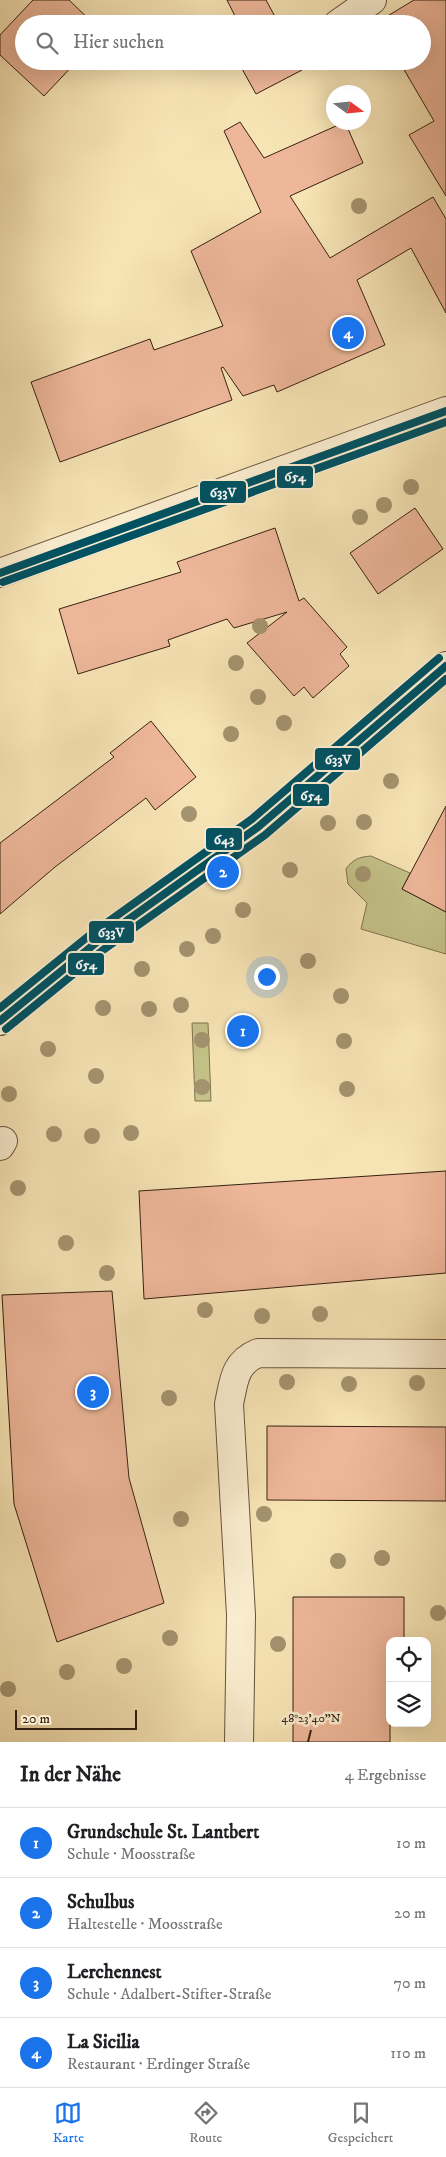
<!DOCTYPE html>
<html lang="de">
<head>
<meta charset="utf-8">
<style>
	:root { --surface:#fff; --page:#f6f6f6; --text:#202124; --muted:#757577; --line:#e0e0e0; --accent:#1a73e8 }
	body { margin:0; font-family:"IM FELL DW Pica",serif; background:var(--page); color:var(--text) }
	.controls { position:absolute; right:15px; bottom:15px; display:grid; overflow:hidden; border-radius:10px; box-shadow:0 5px 20px #0002 }
	.controls button { width:45px; height:45px; display:grid; place-items:center; padding:0; border:0; border-bottom:1px solid var(--line); background:var(--surface); color:var(--text); font:25px sans-serif }
	.compass { position:absolute; left:326px; top:85px; width:45px; height:45px; border-radius:50%; background:var(--surface); box-shadow:0 5px 20px #0002; rotate:105deg }
	.scale { position:absolute; left:15px; bottom:12px; width:122px; box-sizing:border-box; padding-left:5px; border:2px solid #372112; border-top:0; font-size:14px; line-height:18px; white-space:nowrap; color:#372112; -webkit-text-stroke:4px #faedcf; paint-order:stroke }
	.you { position:absolute; left:266px; top:976px; width:18px; height:18px; margin:-12px; border:4px solid #fff; border-radius:50%; background:#1a73e8; box-shadow:0 0 0 8px #1a73e833 }
	.badge { display:grid; place-items:center; width:32px; height:32px; border-radius:50%; background:var(--accent); color:#fff; font-size:16px; font-weight:700 }
	.pin { position:absolute; translate:-50% -50%; border:2px solid #fff; box-shadow:0 1px 5px #0006 }
	.list { margin:0; padding:0; list-style:none }
	h2 { display:flex; justify-content:space-between; align-items:center; height:65px; margin:0; padding:0 20px; font-size:21px }
	h2 small { font-size:16px; font-weight:400; color:var(--muted) }
	.list li { display:grid; grid-template-columns:32px 1fr auto; gap:15px; align-items:center; box-sizing:border-box; height:70px; padding:0 20px; border-top:1px solid var(--line) }
	.list b { display:block; font-size:19px; white-space:nowrap }
	.list p { margin:0; font-size:16px; white-space:nowrap; color:var(--muted) }
	.list em { font-size:16px; font-style:normal; color:var(--muted) }
	.icon { flex:none; width:28px; height:28px; fill:none; stroke:currentColor; stroke-width:2; stroke-linecap:round; stroke-linejoin:round }
	.map { position:relative; flex:none; width:446px; height:1742px; overflow:hidden }
	.search { position:absolute; background:var(--surface); box-shadow:0 5px 20px #0002; left:15px; right:15px; top:15px; height:55px; display:flex; align-items:center; gap:12px; box-sizing:border-box; padding:0 18px; border-radius:28px; color:var(--muted); font-size:19px }
	.sheet { height:345px; background:var(--surface) }
	nav { display:flex; justify-content:space-around; align-items:center; box-sizing:border-box; height:70px; border-top:1px solid var(--line); background:var(--surface); font-size:14px; color:var(--muted) }
	nav a { display:grid; justify-items:center; gap:2px }
	nav .on { color:var(--accent) }
	.map>svg:first-child { display:block }
	.green { fill:#c4c288; stroke:#7e724d }
	.building { fill:#eeb79a; stroke:#372112 }
	.lines { fill:none; stroke-linecap:round; stroke-linejoin:round }
	.minor-casing { stroke:#67523b; stroke-width:30 }
	.minor { stroke:#faedcf; stroke-width:28 }
	.bus-1-casing { stroke:#faedcf; stroke-width:11 }
	.bus-2-casing { stroke:#faedcf; stroke-width:11 }
	.bus-3-casing { stroke:#faedcf; stroke-width:11 }
	.bus-1 { stroke:#005262; stroke-width:8 }
	.bus-2 { stroke:#005262; stroke-width:8 }
	.bus-3 { stroke:#005262; stroke-width:8 }
	.tree { fill:#a4936f }
	.ticks { fill:none; stroke:#372112; stroke-width:2 }
	.ticks-label { font-size:12px; text-anchor:middle; fill:#372112; stroke:#faedcf; stroke-width:5; stroke-linejoin:round; paint-order:stroke }
	.line-badge { stroke:#faedcf; stroke-width:2 }
	.badge-label { font-size:14px; text-anchor:middle; font-weight:bold; fill:#fff }
</style>
</head>
<body>
<div class="map">
<svg width="446" height="1742" viewBox="0 0 446 1742">
	<rect width="100%" height="100%" fill="#f7e4b5"/>
	<filter id="stains"><feTurbulence type="fractalNoise" baseFrequency=".004" numOctaves="4"/><feColorMatrix values="0 0 0 0 .2 0 0 0 0 .09 0 0 0 0 .02 0 0 0 .5 -.17"/></filter>
	<radialGradient id="worn" r=".72"><stop offset=".6" stop-color="#630" stop-opacity="0"/><stop offset="1" stop-color="#630" stop-opacity=".3"/></radialGradient>
	<g class="green">
		<path d="M371 856 410 873 402 889 446 912V954L361 929 367 903 348 884 346 869C353 859 359 857 371 856Z"/>
		<polygon points="192,1023 208,1023 211,1101 195,1101"/>
	</g>
	<g class="building">
		<polygon points="33,0 69,0 94,24 24,24 24,61 77,61 44,96 0,55 0,35"/>
		<polygon points="227,0 266,0 279,24 239,24"/>
		<polygon points="414,0 446,0 446,196 409,135 434,121 399,61 422,61 422,24 376,23"/>
		<polygon points="252,61 298,61 302,70 256,94 241,67"/>
		<polygon points="240,122 264,158 345,122 363,163 290,196 330,258 433,197 446,219 446,313 411,248 357,280 385,345 277,392 274,385 243,396 223,367 221,368 232,400 60,462 31,382 150,339 154,350 223,326 191,251 261,212 224,131"/>
		<polygon points="415,508 443,549 378,594 350,553"/>
		<polygon points="275,528 299,601 304,598 347,647 340,654 349,666 313,698 304,687 294,696 247,643 287,612 234,628 227,619 168,640 170,646 78,674 59,609 181,572 177,562"/>
		<polygon points="151,721 196,777 155,810 146,798 55,867 0,914 0,843 114,757 110,753"/>
		<polygon points="446,806 446,912 402,889"/>
		<polygon points="446,1171 446,1273 144,1299 139,1191"/>
		<polygon points="112,1291 129,1478 164,1603 57,1642 14,1504 2,1295"/>
		<polygon points="267,1426 446,1427 446,1501 267,1500"/>
		<polygon points="293,1597 404,1597 404,1641 390,1641 390,1742 293,1742"/>
	</g>
	<g class="lines">
		<g class="minor-casing">
			<g id="minor">
				<polyline points="338,24 372,0"/>
				<polyline points="0,573 446,411"/>
				<polyline points="0,1021 97,942 258,827 446,666"/>
				<polyline points="0,1146 3,1141"/>
				<path d="M239 1742 241 1615 229 1404C234 1381 234 1363 258 1353L446 1354"/>
			</g>
		</g>
		<use href="#minor" class="minor"/>
		<g class="bus-1-casing">
			<g id="bus-1">
				<polyline points="0,573 446,411"/>
				<polyline points="0,1021 97,942 258,827 446,666"/>
			</g>
		</g>
		<g class="bus-2-casing">
			<g id="bus-2">
				<polyline points="3,582 446,422"/>
				<polyline points="6,1029 103,950 265,835 446,679"/>
			</g>
		</g>
		<g class="bus-3-casing">
			<polyline id="bus-3" points="0,1008 91,934 252,819 439,658"/>
		</g>
		<use href="#bus-1" class="bus-1"/>
		<use href="#bus-2" class="bus-2"/>
		<use href="#bus-3" class="bus-3"/>
	</g>
	<g class="tree">
		<circle cx="359" cy="206" r="8"/>
		<circle cx="411" cy="487" r="8"/>
		<circle cx="384" cy="505" r="8"/>
		<circle cx="360" cy="517" r="8"/>
		<circle cx="260" cy="626" r="8"/>
		<circle cx="236" cy="663" r="8"/>
		<circle cx="258" cy="697" r="8"/>
		<circle cx="284" cy="723" r="8"/>
		<circle cx="231" cy="734" r="8"/>
		<circle cx="391" cy="781" r="8"/>
		<circle cx="189" cy="814" r="8"/>
		<circle cx="364" cy="822" r="8"/>
		<circle cx="328" cy="823" r="8"/>
		<circle cx="290" cy="870" r="8"/>
		<circle cx="363" cy="874" r="8"/>
		<circle cx="243" cy="910" r="8"/>
		<circle cx="213" cy="936" r="8"/>
		<circle cx="187" cy="949" r="8"/>
		<circle cx="308" cy="961" r="8"/>
		<circle cx="142" cy="969" r="8"/>
		<circle cx="341" cy="996" r="8"/>
		<circle cx="181" cy="1005" r="8"/>
		<circle cx="103" cy="1008" r="8"/>
		<circle cx="149" cy="1009" r="8"/>
		<circle cx="202" cy="1040" r="8"/>
		<circle cx="344" cy="1041" r="8"/>
		<circle cx="48" cy="1049" r="8"/>
		<circle cx="96" cy="1076" r="8"/>
		<circle cx="202" cy="1087" r="8"/>
		<circle cx="347" cy="1089" r="8"/>
		<circle cx="9" cy="1094" r="8"/>
		<circle cx="131" cy="1133" r="8"/>
		<circle cx="54" cy="1134" r="8"/>
		<circle cx="92" cy="1136" r="8"/>
		<circle cx="18" cy="1188" r="8"/>
		<circle cx="66" cy="1243" r="8"/>
		<circle cx="107" cy="1273" r="8"/>
		<circle cx="205" cy="1310" r="8"/>
		<circle cx="320" cy="1314" r="8"/>
		<circle cx="262" cy="1316" r="8"/>
		<circle cx="287" cy="1382" r="8"/>
		<circle cx="417" cy="1383" r="8"/>
		<circle cx="349" cy="1384" r="8"/>
		<circle cx="169" cy="1398" r="8"/>
		<circle cx="264" cy="1514" r="8"/>
		<circle cx="181" cy="1519" r="8"/>
		<circle cx="382" cy="1558" r="8"/>
		<circle cx="338" cy="1561" r="8"/>
		<circle cx="438" cy="1613" r="8"/>
		<circle cx="170" cy="1638" r="8"/>
		<circle cx="278" cy="1644" r="8"/>
		<circle cx="124" cy="1666" r="8"/>
		<circle cx="67" cy="1672" r="8"/>
		<circle cx="8" cy="1689" r="8"/>
	</g>
	<path class="ticks" d="M308 1742 311 1730"/>
	<g class="ticks-label">
		<text x="311" y="1722">48°23'40"N</text>
	</g>
	<g class="line-badge">
		<rect x="276" y="465" width="38" height="24" rx="5" fill="#005262"/>
		<rect x="199" y="480" width="48" height="24" rx="5" fill="#005262"/>
		<rect x="314" y="747" width="47" height="24" rx="5" fill="#005262"/>
		<rect x="292" y="783" width="38" height="24" rx="5" fill="#005262"/>
		<rect x="205" y="827" width="38" height="24" rx="5" fill="#005262"/>
		<rect x="88" y="920" width="47" height="24" rx="5" fill="#005262"/>
		<rect x="67" y="952" width="38" height="24" rx="5" fill="#005262"/>
	</g>
	<g class="badge-label">
		<text x="295" y="481">654</text>
		<text x="223" y="497">633V</text>
		<text x="338" y="764">633V</text>
		<text x="311" y="800">654</text>
		<text x="224" y="844">643</text>
		<text x="111" y="937">633V</text>
		<text x="86" y="969">654</text>
	</g>
	<rect width="100%" height="100%" filter="url(#stains)"/>
	<rect width="100%" height="100%" fill="url(#worn)"/>
</svg>
<div class="controls">
<button><svg class="icon" aria-label="locate" viewBox="0 0 24 24"><circle cx="12" cy="12" r="6"/><path d="M12 2v4M12 18v4M2 12h4M18 12h4"/></svg></button>
<button><svg class="icon" aria-label="layers" viewBox="0 0 24 24"><path d="M12 4l9 5-9 5-9-5zM3 14l9 5 9-5"/></svg></button>
</div>
<svg class="compass" viewBox="-18 -18 36 36"><path d="M0-13l5 13h-10z" fill="#e53935"/><path d="M0 13l5-13h-10z" fill="#757577"/></svg>
<div class="scale">20 m</div>
<div class="you"></div>
<div class="pin badge" style="left:243px;top:1031px">1</div>
<div class="pin badge" style="left:223px;top:872px">2</div>
<div class="pin badge" style="left:93px;top:1392px">3</div>
<div class="pin badge" style="left:348px;top:333px">4</div>
<div class="search"><svg class="icon" aria-label="search" viewBox="0 0 24 24"><circle cx="10" cy="10" r="6"/><path d="M15 15l6 6"/></svg>Hier suchen</div>
</div>
<section class="sheet">
<h2>In der Nähe<small>4 Ergebnisse</small></h2>
<ul class="list">
<li><span class="badge">1</span><div><b>Grundschule St. Lantbert</b><p>Schule · Moosstraße</p></div><em>10 m</em></li>
<li><span class="badge">2</span><div><b>Schulbus</b><p>Haltestelle · Moosstraße</p></div><em>20 m</em></li>
<li><span class="badge">3</span><div><b>Lerchennest</b><p>Schule · Adalbert-Stifter-Straße</p></div><em>70 m</em></li>
<li><span class="badge">4</span><div><b>La Sicilia</b><p>Restaurant · Erdinger Straße</p></div><em>110 m</em></li>
</ul>
</section>
<nav>
<a class="on"><svg class="icon" aria-label="map" viewBox="0 0 24 24"><path d="M3 6l6-2 6 2 6-2v14l-6 2-6-2-6 2zM9 4v14M15 6v14"/></svg>Karte</a>
<a><svg class="icon" aria-label="directions" viewBox="0 0 24 24"><path d="M12 3l9 9-9 9-9-9zM9 14v-3h6M13 9l2 2-2 2"/></svg>Route</a>
<a><svg class="icon" aria-label="saved" viewBox="0 0 24 24"><path d="M7 4h10v16l-5-4-5 4z"/></svg>Gespeichert</a>
</nav>
</body>
</html>
